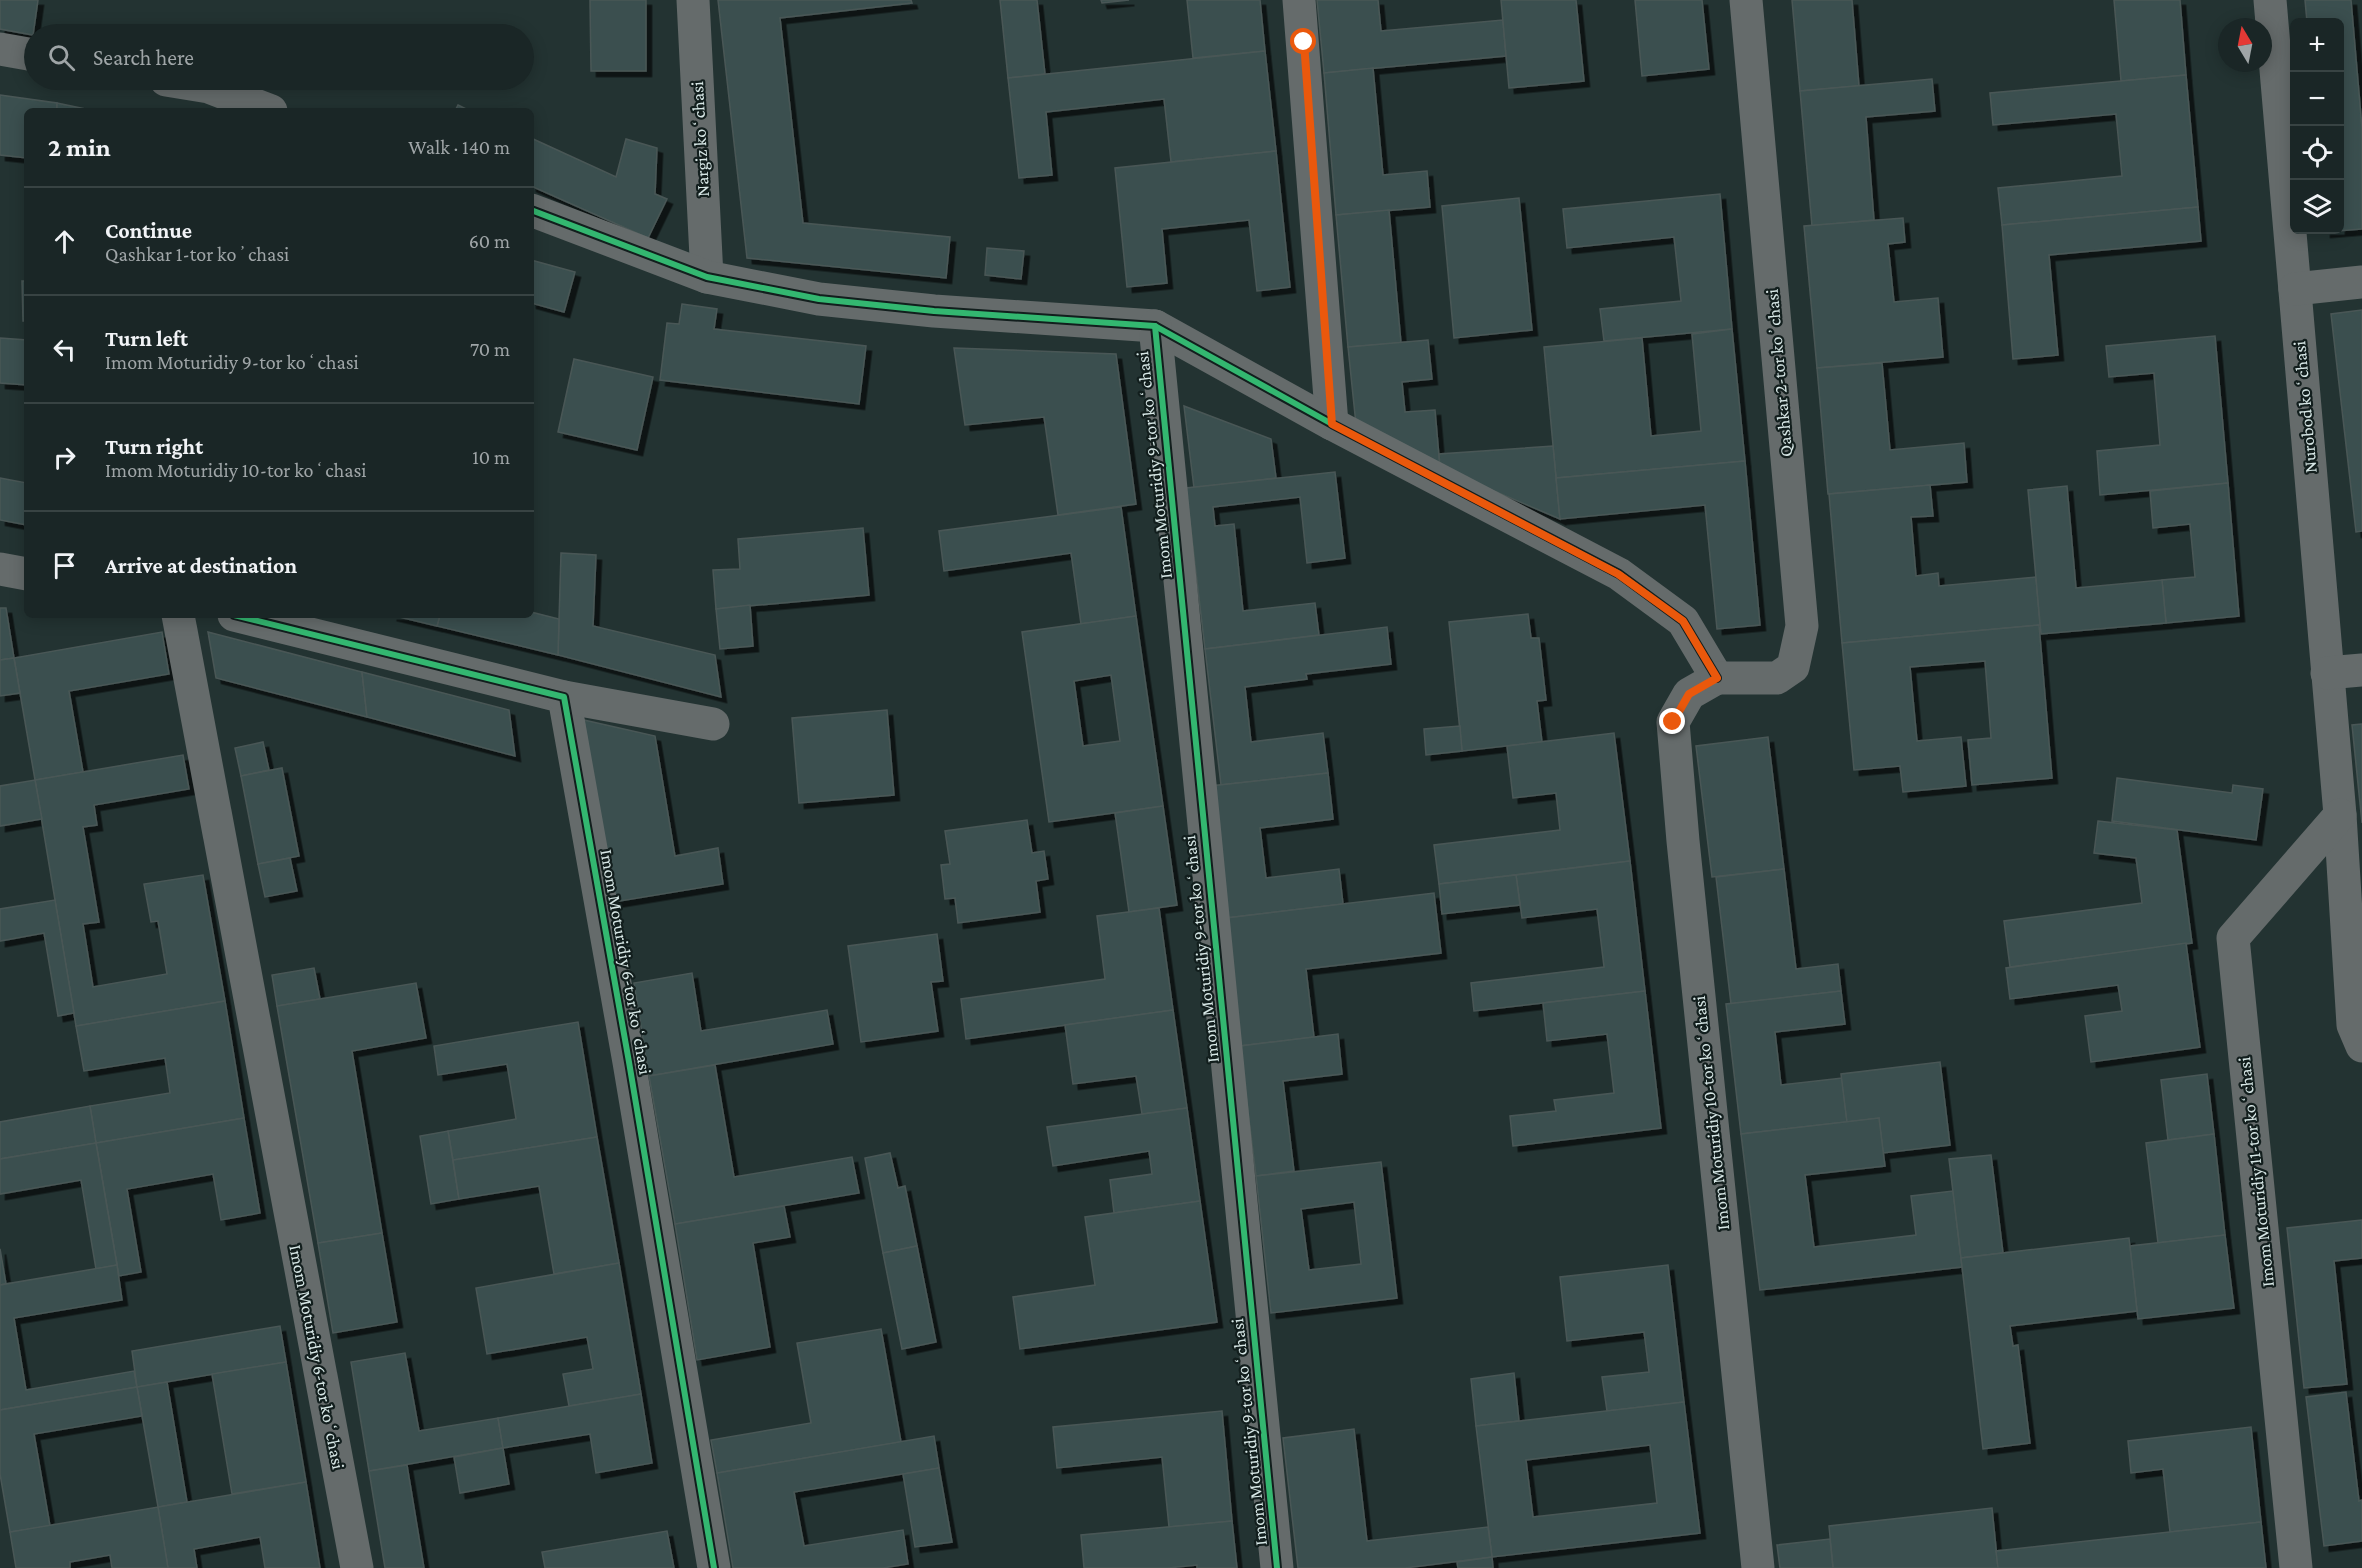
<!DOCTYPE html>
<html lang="en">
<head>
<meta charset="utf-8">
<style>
	:root { --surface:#1a2626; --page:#273232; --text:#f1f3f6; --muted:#9fa5a7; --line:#384343 }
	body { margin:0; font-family:"Crimson Pro",serif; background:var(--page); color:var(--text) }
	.controls { position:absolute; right:18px; top:18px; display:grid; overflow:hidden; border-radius:9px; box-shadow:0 3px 15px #0003 }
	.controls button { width:54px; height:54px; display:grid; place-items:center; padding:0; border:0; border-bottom:2px solid var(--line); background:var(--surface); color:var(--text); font:30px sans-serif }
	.compass { position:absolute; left:2218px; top:18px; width:54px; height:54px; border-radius:50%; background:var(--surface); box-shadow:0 3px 15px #0003; rotate:350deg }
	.stop { position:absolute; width:18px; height:18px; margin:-14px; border:4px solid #ea580c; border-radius:50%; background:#fff }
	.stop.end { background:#ea580c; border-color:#fff; box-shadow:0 2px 6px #0008 }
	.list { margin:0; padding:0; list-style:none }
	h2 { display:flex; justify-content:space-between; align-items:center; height:78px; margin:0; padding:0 24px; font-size:26px }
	h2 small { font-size:20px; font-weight:400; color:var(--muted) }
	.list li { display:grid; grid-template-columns:39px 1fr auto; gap:18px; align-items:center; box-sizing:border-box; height:108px; padding:0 24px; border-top:2px solid var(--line) }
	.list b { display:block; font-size:22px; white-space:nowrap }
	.list p { margin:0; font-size:20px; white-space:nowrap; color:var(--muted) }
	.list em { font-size:20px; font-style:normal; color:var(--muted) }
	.icon { flex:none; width:33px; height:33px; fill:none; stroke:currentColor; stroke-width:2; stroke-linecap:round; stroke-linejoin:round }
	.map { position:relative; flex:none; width:2362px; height:1568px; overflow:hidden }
	.search { position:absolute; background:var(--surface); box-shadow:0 3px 15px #0003; left:24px; top:24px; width:510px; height:66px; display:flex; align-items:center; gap:15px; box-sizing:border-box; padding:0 21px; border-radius:33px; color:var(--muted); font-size:22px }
	.panel { position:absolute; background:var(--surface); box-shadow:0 3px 15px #0003; left:24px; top:108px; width:510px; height:510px; border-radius:9px }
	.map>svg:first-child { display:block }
	.building { fill:#3a504f; stroke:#4a5756; stroke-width:1.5; fill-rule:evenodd; filter:url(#shadow) }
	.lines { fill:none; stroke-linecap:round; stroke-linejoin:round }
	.minor { stroke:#656b6b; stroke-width:33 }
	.cycleway-casing { stroke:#121e1d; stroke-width:10 }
	.cycleway { stroke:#33b770; stroke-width:6 }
	.route { stroke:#ea580c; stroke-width:8 }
	.labels { text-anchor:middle; stroke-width:4.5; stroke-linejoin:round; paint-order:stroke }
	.street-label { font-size:18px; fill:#d7e7e6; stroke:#121e1d }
</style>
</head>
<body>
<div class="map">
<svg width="2362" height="1568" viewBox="0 0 2362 1568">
	<defs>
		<filter id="shadow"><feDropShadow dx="5.5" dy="5.5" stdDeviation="0" flood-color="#0009"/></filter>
	</defs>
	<rect width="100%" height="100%" fill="#233332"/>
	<g class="building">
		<polygon points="0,0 38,0 33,35 0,29"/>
		<polygon points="590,0 646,0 646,71 591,71"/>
		<polygon points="718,0 911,0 912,3 780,18 803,223 950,237 946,278 747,258"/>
		<polygon points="1000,0 1037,0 1045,74 1008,78"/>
		<polygon points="1101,0 1129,0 1102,3"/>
		<polygon points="1187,0 1260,0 1265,51 1193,58"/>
		<polygon points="1317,0 1378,0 1381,31 1503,20 1506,56 1324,73"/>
		<polygon points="1501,0 1576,0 1584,81 1509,88"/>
		<polygon points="1635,0 1702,0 1709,69 1642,76"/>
		<polygon points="1792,0 1852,0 1859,86 1800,91"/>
		<polygon points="2114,0 2180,0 2186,75 2121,81"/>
		<polygon points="2305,0 2351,0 2362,128 2362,229 2325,232 2325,230 2340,230 2340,22 2307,22"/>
		<polygon points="1265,51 1276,151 1171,162 1164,99 1046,112 1052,175 1019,178 1008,78"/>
		<polygon points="1373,68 1383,175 1427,171 1430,207 1336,215 1324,73"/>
		<polygon points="2186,75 2198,207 2002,225 1998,188 2122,176 2116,114 1993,125 1990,93"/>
		<polygon points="1932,79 1935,111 1866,117 1874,220 1812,226 1800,91"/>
		<polygon points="0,95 57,103 57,111 27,111 27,158 0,155"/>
		<polygon points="57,103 95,111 57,111"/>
		<polygon points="458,105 470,111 455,111"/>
		<polygon points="531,138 616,177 626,139 657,148 655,194 667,199 648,238 531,186"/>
		<polygon points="1276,151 1290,287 1257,291 1249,220 1162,229 1167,283 1127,287 1115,168"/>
		<polygon points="1720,194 1732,329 1604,341 1600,309 1681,301 1674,237 1567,248 1563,209"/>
		<polygon points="1519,198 1532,330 1454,338 1442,206"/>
		<polygon points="2198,207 2201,241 2049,255 2058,355 2013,359 2002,225"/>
		<polygon points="1389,210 1401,343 1348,347 1336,215"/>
		<polygon points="1903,218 1905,242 1888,244 1894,302 1938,298 1943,357 1817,368 1804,226"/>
		<polygon points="987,248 1024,251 1021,279 985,275"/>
		<polygon points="531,260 575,272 564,312 531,303"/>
		<polygon points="22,281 27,281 27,321 23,321"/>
		<polygon points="682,304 717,309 714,329 866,346 859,404 660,380 667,323 679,324"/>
		<polygon points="2362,310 2362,531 2356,532 2331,314"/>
		<polygon points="1732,329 1745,461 1556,478 1544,347 1642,338 1651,436 1701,431 1692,334"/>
		<polygon points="2215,336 2228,483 2100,495 2097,451 2160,445 2154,373 2109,377 2106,346"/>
		<polygon points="0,338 27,340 27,385 0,383"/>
		<polygon points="1428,340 1432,379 1402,382 1405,412 1435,410 1440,468 1357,434 1348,347"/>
		<polygon points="954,348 1116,354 1136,504 1058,515 1044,417 965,425"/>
		<polygon points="574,359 653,377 637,450 558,432"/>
		<polygon points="1882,363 1890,450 1964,443 1967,482 1828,494 1817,368"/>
		<polygon points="1184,406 1271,439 1276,478 1194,488"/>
		<polygon points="1553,446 1560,519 1440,468 1439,454"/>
		<polygon points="1745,461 1760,625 1717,629 1705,505 1560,519 1556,478"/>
		<polygon points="1335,472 1345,558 1307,563 1300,497 1213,507 1215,526 1234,524 1243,611 1315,603 1319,635 1205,649 1186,488"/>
		<polygon points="0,478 27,483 27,525 0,520"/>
		<polygon points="2228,483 2239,616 2166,623 2162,580 2195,577 2190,524 2153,528 2150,491"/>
		<polygon points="1930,485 1933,516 1911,517 1916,576 1938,573 1939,586 2036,577 2040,625 1842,643 1829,494"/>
		<polygon points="2067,486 2076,588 2162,580 2166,623 2041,634 2028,490"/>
		<polygon points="1121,507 1136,616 1081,624 1071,553 944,571 939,531"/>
		<polygon points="863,528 869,595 716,609 713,570 740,569 738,539"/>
		<polygon points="561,553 596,555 593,626 715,655 721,697 558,655"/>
		<polygon points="750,605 753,646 720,649 716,609"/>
		<polygon points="0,608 6,608 14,658 0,660"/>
		<polygon points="531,612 559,619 558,655 437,626 440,615 531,615"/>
		<polygon points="1528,614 1531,638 1539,638 1546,700 1537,701 1542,742 1462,751 1449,622"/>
		<polygon points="391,615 440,615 437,626"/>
		<path d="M1136 616 1163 806 1049 822 1022 632ZM1111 675 1120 741 1083 746 1074 681Z"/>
		<polygon points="2039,625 2052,778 1972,785 1968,740 1991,738 1985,661 1910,667 1917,741 1961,737 1966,786 1903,792 1900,766 1854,770 1842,643"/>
		<polygon points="1387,627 1391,664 1306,674 1307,679 1245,687 1251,742 1323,733 1328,773 1221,785 1205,649"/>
		<polygon points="162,632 169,674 69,691 83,772 35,780 14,658"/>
		<polygon points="208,632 362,672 367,717 216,678"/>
		<polygon points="14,658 20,693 0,696 0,660"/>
		<polygon points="362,672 509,710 515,756 367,717"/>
		<polygon points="887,710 894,795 799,803 792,718"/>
		<polygon points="584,720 655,736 675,856 718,848 723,884 614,902"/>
		<polygon points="2362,724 2362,823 2352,725"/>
		<polygon points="1460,726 1462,751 1426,755 1424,729"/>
		<polygon points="1614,733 1630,861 1439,884 1434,845 1560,830 1556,793 1513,798 1507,746"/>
		<polygon points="1768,737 1784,869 1712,877 1696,746"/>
		<polygon points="263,742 269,770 241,776 235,748"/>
		<polygon points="183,755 189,789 94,805 97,825 83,827 99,922 83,924 93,987 167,974 158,921 151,922 144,884 203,875 225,1001 76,1026 35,780"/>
		<polygon points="282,768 299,856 258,864 241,776"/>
		<polygon points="1328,773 1333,819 1260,828 1266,878 1339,869 1343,904 1226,918 1210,786"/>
		<polygon points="2117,778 2232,793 2233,785 2263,789 2256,840 2112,821"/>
		<polygon points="35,780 42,819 0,826 0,786"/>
		<polygon points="1163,806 1177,905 1129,912 1115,813"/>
		<polygon points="1027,820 1032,853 1044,851 1048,879 1036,881 1040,912 958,923 955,898 945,899 941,865 950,864 945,831"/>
		<polygon points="2098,821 2177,830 2192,943 2010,967 2004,921 2142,903 2136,858 2094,853"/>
		<polygon points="290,858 297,891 265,897 258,864"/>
		<polygon points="1630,861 1645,991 1474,1011 1471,983 1604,967 1597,909 1522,918 1516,875"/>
		<polygon points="1784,869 1796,969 1838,964 1841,991 1731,1004 1716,877"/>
		<polygon points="1516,875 1520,905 1442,914 1439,884"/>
		<polygon points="1434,893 1441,953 1306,969 1314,1037 1240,1046 1226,918"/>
		<polygon points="55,900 74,1013 58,1016 44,933 0,941 0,909"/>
		<polygon points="1159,908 1173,1010 966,1039 961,999 1105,979 1097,916"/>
		<polygon points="937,934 943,981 931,982 938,1031 861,1042 848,946"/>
		<polygon points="2186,943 2200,1047 2091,1062 2085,1016 2122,1011 2118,985 2010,999 2006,968"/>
		<polygon points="314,968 320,999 277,1006 272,975"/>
		<polygon points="692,973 701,1031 827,1010 833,1044 649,1076 634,983"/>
		<polygon points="416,983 426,1038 352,1051 382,1233 318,1243 277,1006"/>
		<polygon points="1645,991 1661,1128 1513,1146 1510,1116 1556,1111 1554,1100 1614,1093 1607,1034 1547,1041 1543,1003"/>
		<polygon points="1841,991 1845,1024 1775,1032 1781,1085 1842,1078 1847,1122 1741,1134 1726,1004"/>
		<polygon points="225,1001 244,1118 96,1143 90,1106 170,1093 165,1058 84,1071 76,1026"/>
		<polygon points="1173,1010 1187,1108 1142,1114 1136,1076 1073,1084 1065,1025"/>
		<polygon points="578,1022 597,1137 453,1160 448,1131 516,1119 507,1064 438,1075 434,1046"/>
		<polygon points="1338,1034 1342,1074 1283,1081 1294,1171 1256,1176 1240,1046"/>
		<polygon points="1940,1062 1950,1145 1883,1153 1879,1118 1847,1122 1841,1074"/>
		<polygon points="715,1065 734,1177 852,1157 859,1193 675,1224 649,1076"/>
		<polygon points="2207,1074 2214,1134 2168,1140 2161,1080"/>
		<polygon points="90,1106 96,1143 0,1159 0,1122"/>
		<polygon points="1187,1108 1200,1201 1114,1213 1110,1180 1152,1174 1149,1151 1053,1166 1047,1127"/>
		<polygon points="244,1118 260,1213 221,1220 213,1174 127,1189 141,1272 119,1276 96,1143"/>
		<polygon points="1879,1118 1885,1166 1805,1175 1814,1247 1916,1235 1911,1196 1953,1191 1962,1267 1760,1290 1741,1134"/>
		<polygon points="448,1131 459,1199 431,1204 420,1136"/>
		<polygon points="2214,1134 2225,1235 2158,1243 2146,1143"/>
		<polygon points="597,1137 619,1263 554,1274 539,1186 459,1199 453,1160"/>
		<polygon points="96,1143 117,1265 96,1269 81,1180 0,1194 0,1159"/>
		<polygon points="890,1153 898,1188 905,1186 917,1246 883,1253 865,1158"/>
		<polygon points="1991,1155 2003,1253 1961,1258 1949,1159"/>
		<path d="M1381 1162 1397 1298 1271 1313 1256 1176ZM1354 1202 1361 1264 1309 1270 1301 1209Z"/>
		<polygon points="1200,1201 1217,1322 1020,1349 1013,1297 1095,1285 1085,1217"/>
		<polygon points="784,1206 790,1237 753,1243 770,1347 697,1360 675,1224"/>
		<polygon points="2362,1220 2362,1258 2334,1261 2347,1384 2304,1388 2287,1228"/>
		<polygon points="382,1233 397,1322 333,1333 318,1243"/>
		<polygon points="2225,1235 2234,1308 2138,1319 2130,1246"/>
		<polygon points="2129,1238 2137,1311 2010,1326 2013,1346 2018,1345 2030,1443 1983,1449 1961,1258"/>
		<polygon points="917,1246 936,1342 902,1349 883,1253"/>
		<polygon points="0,1249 6,1284 0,1285"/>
		<polygon points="619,1263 641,1394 569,1406 563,1374 593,1369 587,1337 487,1354 476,1288"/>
		<polygon points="117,1265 122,1300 14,1318 26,1390 134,1371 137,1387 0,1410 0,1285"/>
		<polygon points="1668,1265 1684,1402 1607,1411 1602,1377 1649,1372 1644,1332 1567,1341 1560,1277"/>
		<polygon points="280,1326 286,1362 137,1387 132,1351"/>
		<polygon points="881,1329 901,1442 717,1473 711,1440 811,1423 797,1343"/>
		<polygon points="405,1353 419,1431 498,1418 503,1448 369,1471 351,1362"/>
		<polygon points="286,1362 306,1482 232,1494 212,1374"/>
		<polygon points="1514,1373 1519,1421 1476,1426 1471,1379"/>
		<polygon points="167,1382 187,1502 158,1507 137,1387"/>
		<polygon points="137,1387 142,1416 34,1434 50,1526 10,1532 0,1474 0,1410"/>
		<polygon points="2346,1392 2359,1501 2362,1500 2362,1541 2324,1546 2306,1397"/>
		<polygon points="641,1394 652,1463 596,1473 590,1434 503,1448 498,1418"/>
		<path d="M1684 1402 1700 1533 1492 1557 1476 1426ZM1650 1445 1657 1503 1533 1517 1526 1460Z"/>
		<polygon points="1222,1411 1232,1521 1169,1527 1162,1457 1057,1468 1053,1427"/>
		<polygon points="2251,1427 2261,1522 2170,1532 2163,1469 2131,1473 2128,1441"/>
		<polygon points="1354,1429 1367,1541 1488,1527 1492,1557 1405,1568 1298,1568 1283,1438"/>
		<polygon points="934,1436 939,1468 794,1492 804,1546 903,1530 908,1564 883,1568 733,1568 717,1473"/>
		<polygon points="503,1448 509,1484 460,1493 454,1457"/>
		<polygon points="407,1465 424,1568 385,1568 369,1471"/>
		<polygon points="939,1468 952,1542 915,1547 903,1474"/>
		<polygon points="306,1482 320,1568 265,1568 260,1537 194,1549 197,1568 168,1568 158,1507"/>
		<polygon points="158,1507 168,1568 112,1568 110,1555 70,1562 70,1568 16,1568 10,1532"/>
		<polygon points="1992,1508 1998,1568 1833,1568 1829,1526"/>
		<polygon points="1232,1521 1237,1568 1197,1568 1197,1565 1168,1568 1084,1568 1081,1535"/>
		<polygon points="2261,1522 2266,1568 1998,1568 1996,1551"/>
		<polygon points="667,1531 674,1568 545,1568 542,1552"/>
		<polygon points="1830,1539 1833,1568 1780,1568 1777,1545"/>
		<polygon points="1492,1557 1493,1568 1458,1568 1457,1562"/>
	</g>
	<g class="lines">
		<g class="minor">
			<polyline points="693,0 707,277"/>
			<polyline points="1299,0 1332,424"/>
			<polyline points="2270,0 2340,815 2353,1025 2362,1046"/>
			<polyline points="0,49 34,55"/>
			<polyline points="166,80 209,87 271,111"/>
			<polyline points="531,210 707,277 819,299 934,311 1155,326 1332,424 1619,574 1683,621 1717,678"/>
			<polyline points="2295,289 2362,282"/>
			<polyline points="1155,326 1277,1568"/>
			<polyline points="0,569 27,574"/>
			<polyline points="178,615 357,1568"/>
			<polyline points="234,615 564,697 629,1062 714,1568"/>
			<polyline points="2327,673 2362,670"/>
			<polyline points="1717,678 1689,694 1673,722 1683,841 1758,1568"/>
			<polyline points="1717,678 1777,678 1793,667 1802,626 1746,0"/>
			<polyline points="564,697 713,724"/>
			<polyline points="2296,1568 2233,938 2340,815"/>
		</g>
		<g class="cycleway-casing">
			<g id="cycleway">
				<polyline points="531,210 707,277 819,299 934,311 1155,326 1332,424 1619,574 1683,621 1717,678"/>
				<polyline points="1155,326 1277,1568"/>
				<polyline points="234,615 564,697 629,1062 714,1568"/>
			</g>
		</g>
		<use href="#cycleway" class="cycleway"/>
	</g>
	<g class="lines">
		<polyline class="route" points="1304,42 1332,424 1618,574 1683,621 1717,678 1689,694 1673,722"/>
	</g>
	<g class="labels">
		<g class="street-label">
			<text transform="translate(700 139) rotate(-93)" y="6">Nargiz koʻchasi</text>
			<text transform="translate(1779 373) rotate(-95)" y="6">Qashkar 2-tor koʼchasi</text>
			<text transform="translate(2305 407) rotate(-95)" y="6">Nurobod koʻchasi</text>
			<text transform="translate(1154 465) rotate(-96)" y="6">Imom Moturidiy 9-tor koʻchasi</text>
			<text transform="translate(1201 949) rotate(-96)" y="6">Imom Moturidiy 9-tor koʻchasi</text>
			<text transform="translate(626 962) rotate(80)" y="6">Imom Moturidiy 6-tor koʻchasi</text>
			<text transform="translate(1711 1113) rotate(-96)" y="6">Imom Moturidiy 10-tor koʻchasi</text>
			<text transform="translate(2256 1172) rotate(-96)" y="6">Imom Moturidiy 11-tor koʻchasi</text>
			<text transform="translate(317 1357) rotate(79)" y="6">Imom Moturidiy 6-tor koʻchasi</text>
			<text transform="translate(1249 1432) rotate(-96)" y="6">Imom Moturidiy 9-tor koʻchasi</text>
		</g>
	</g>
</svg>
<div class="controls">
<button>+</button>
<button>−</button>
<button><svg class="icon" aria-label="locate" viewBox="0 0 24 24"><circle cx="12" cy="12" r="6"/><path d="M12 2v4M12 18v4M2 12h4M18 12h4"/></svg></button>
<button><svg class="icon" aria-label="layers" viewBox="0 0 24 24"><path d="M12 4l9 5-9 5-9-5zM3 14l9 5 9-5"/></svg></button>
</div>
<svg class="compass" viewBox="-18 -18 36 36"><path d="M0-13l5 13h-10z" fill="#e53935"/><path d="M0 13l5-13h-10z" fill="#9fa5a7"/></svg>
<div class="stop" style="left:1304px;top:42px"></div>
<div class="stop end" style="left:1673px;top:722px"></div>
<div class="search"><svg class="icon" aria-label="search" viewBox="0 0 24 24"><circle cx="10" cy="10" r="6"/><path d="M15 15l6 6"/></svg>Search here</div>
<section class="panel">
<h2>2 min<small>Walk · 140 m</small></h2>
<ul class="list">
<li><svg class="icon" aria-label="ahead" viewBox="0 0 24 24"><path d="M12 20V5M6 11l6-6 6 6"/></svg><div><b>Continue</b><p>Qashkar 1-tor koʼchasi</p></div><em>60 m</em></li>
<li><svg class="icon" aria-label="left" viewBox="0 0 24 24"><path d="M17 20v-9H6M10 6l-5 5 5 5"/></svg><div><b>Turn left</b><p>Imom Moturidiy 9-tor koʻchasi</p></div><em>70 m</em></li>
<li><svg class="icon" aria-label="right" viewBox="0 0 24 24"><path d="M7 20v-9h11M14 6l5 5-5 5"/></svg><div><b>Turn right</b><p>Imom Moturidiy 10-tor koʻchasi</p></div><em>10 m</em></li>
<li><svg class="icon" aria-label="arrive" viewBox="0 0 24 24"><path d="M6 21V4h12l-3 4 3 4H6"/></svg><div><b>Arrive at destination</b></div></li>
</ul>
</section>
</div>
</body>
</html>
